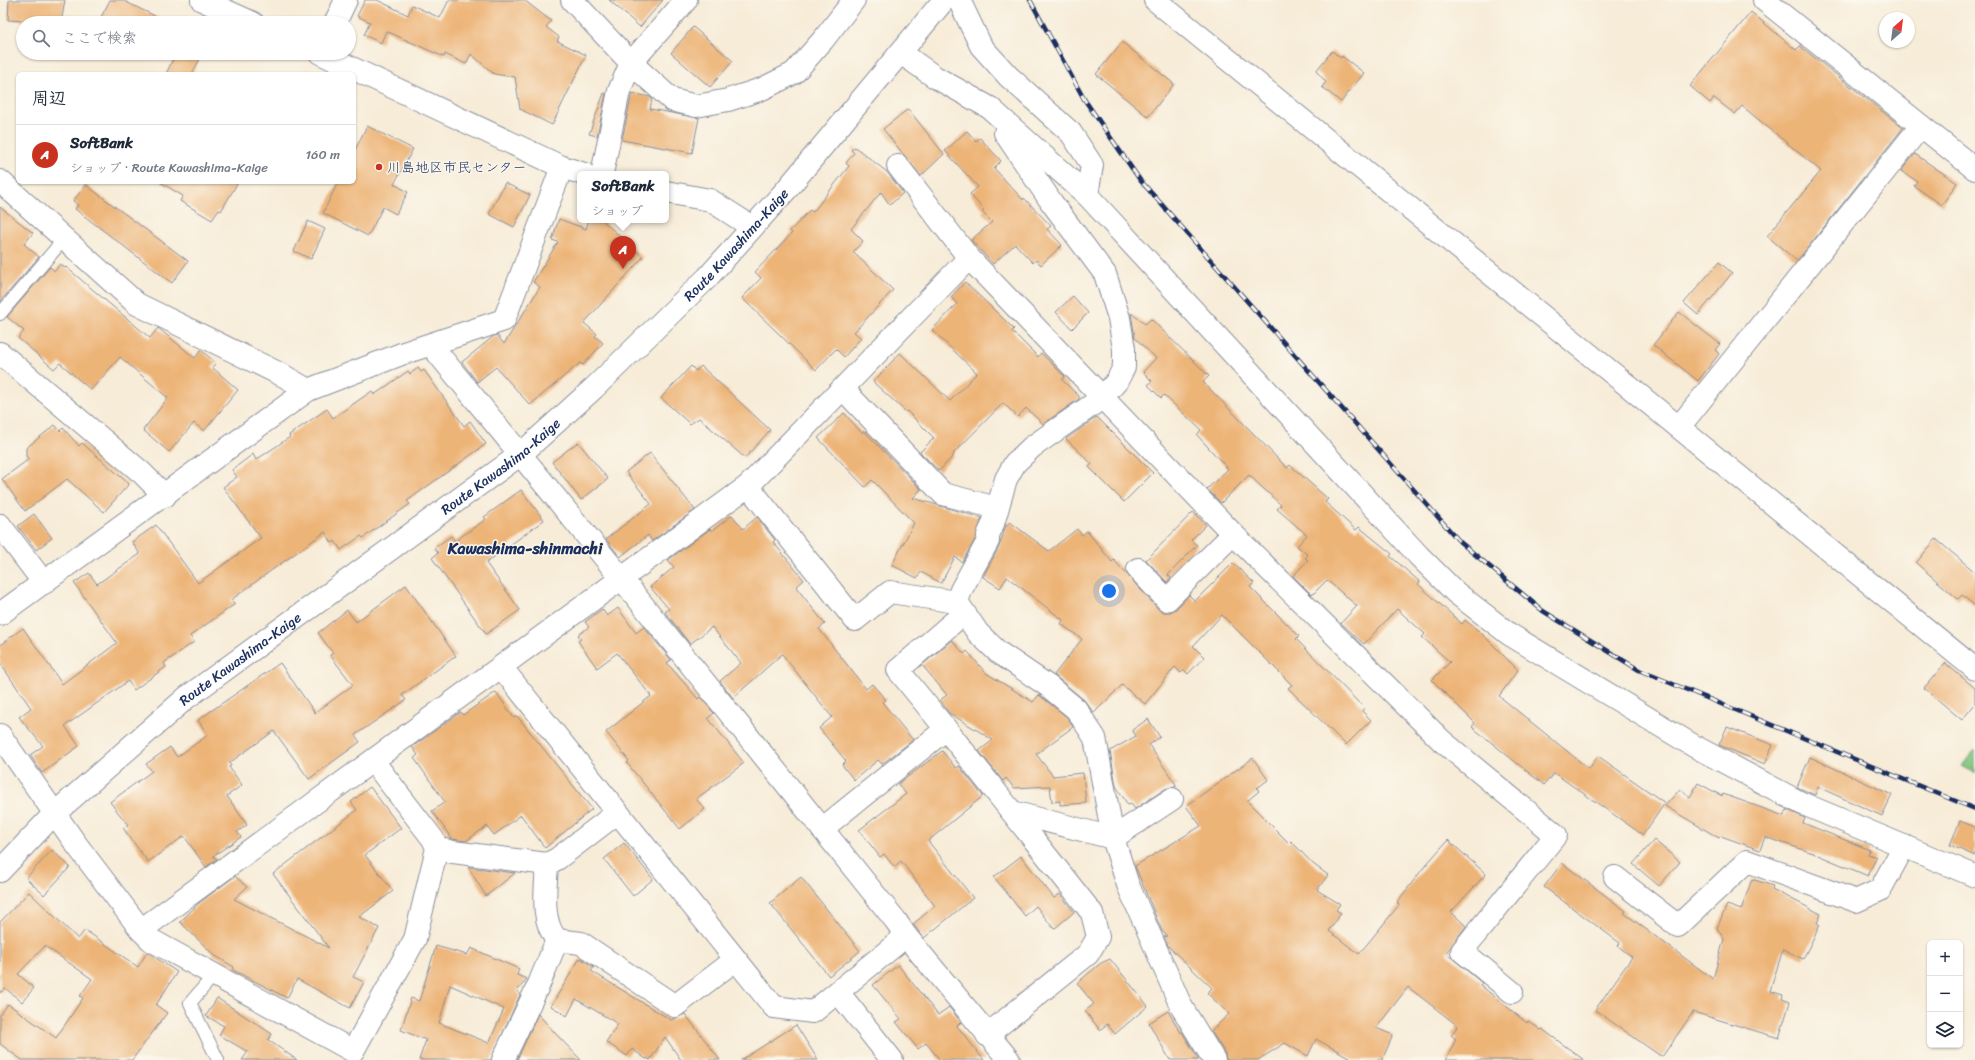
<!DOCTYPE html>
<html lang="ja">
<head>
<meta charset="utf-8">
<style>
	:root { --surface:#fff; --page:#f2f2f3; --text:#1f2937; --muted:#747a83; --line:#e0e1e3; --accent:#c8321e }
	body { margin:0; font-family:Sriracha,"Klee One",sans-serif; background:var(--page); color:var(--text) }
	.controls { position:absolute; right:12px; bottom:12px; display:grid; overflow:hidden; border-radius:6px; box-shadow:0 1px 3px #0004 }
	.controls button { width:36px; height:36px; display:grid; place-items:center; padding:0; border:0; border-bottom:1px solid var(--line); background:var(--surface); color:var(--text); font:20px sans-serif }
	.compass { position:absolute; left:1879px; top:12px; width:36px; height:36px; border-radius:50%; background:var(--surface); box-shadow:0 1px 3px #0004; rotate:28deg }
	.you { position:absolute; left:1109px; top:591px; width:14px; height:14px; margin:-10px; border:3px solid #fff; border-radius:50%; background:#1a73e8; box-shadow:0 0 0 6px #1a73e833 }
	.badge { display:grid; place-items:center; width:26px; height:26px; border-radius:50%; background:var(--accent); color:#fff; font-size:13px; font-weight:700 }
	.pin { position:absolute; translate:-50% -33px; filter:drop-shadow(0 1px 2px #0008) }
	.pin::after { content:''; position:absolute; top:21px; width:14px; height:12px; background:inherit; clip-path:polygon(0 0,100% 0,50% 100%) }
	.popup { position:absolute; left:577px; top:171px; width:92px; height:52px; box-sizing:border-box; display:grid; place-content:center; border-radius:6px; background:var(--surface); filter:drop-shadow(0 1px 3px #0005); font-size:13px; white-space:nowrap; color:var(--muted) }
	.popup b { font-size:15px; color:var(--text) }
	.popup::after { content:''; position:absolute; left:50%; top:100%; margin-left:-8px; border:8px solid transparent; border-top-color:var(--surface) }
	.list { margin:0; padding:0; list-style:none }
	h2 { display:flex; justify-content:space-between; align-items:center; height:52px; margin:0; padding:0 16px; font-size:17px }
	h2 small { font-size:13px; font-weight:400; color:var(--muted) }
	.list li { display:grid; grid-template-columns:26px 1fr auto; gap:12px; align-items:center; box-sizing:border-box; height:60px; padding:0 16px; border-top:1px solid var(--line) }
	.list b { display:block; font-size:15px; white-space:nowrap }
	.list p { margin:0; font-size:13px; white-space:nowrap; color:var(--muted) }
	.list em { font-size:13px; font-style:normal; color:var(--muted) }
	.icon { flex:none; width:22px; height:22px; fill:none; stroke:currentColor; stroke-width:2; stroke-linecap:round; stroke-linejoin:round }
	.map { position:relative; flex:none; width:1975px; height:1060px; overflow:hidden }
	.search { position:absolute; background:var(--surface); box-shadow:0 1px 3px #0004; left:16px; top:16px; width:340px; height:44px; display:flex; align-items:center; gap:10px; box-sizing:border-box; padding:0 14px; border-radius:22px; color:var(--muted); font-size:15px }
	.panel { position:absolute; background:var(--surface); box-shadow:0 1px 3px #0004; left:16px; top:72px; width:340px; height:112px; border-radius:6px }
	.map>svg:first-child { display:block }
	.green { fill:#87c981; stroke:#517c70 }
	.building { fill:#edb477; fill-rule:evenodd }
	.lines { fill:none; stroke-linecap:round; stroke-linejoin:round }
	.lane-casing { stroke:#898e9b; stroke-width:14 }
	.street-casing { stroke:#898e9b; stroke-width:24 }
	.secondary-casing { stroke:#898e9b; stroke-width:24 }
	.lane { stroke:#fff; stroke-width:12 }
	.street { stroke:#fff; stroke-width:22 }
	.secondary { stroke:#fff; stroke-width:22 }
	.rail-casing { stroke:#1b2f5e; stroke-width:4.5 }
	.rail { stroke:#fbf7ec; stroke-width:3; stroke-dasharray:9; stroke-linecap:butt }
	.poi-dot { fill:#c8321e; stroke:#fbf7ec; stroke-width:1.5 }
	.labels { text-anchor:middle; stroke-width:3; stroke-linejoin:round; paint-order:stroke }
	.poi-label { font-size:14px; fill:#1b2f5e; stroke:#fbf7ec; text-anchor:start }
	.street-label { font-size:14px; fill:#1b2f5e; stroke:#fbf7ec }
	.quarter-label { font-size:16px; font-weight:bold; fill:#1b2f5e; stroke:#fbf7ec }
</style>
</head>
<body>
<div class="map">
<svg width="1975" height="1060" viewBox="0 0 1975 1060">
	<rect width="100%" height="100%" fill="#fbf7ec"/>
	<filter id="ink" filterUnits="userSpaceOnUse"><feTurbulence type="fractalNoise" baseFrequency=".025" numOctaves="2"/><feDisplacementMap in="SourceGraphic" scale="8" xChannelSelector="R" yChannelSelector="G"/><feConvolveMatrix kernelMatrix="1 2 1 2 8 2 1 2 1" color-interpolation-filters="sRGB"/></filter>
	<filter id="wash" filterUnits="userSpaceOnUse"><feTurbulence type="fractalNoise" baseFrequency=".012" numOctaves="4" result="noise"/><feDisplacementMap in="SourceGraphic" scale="16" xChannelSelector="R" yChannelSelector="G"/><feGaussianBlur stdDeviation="0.9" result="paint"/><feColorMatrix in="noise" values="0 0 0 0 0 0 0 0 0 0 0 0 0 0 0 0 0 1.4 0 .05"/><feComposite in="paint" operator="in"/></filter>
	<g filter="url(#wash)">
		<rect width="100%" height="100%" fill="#f7ecd8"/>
		<polygon class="green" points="1975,749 1975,773 1962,766"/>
		<g id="blocks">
			<g class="building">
				<polygon points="9,0 65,0 61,23 8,20"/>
				<polygon points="110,0 122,0 169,23 98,23"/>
				<polygon points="365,0 377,0 408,15 412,5 440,18 449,0 524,0 551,21 546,27 559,37 557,41 586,55 552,125 520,109 515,77 494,74 471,54 466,64 445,54 444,57 386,31 381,43 364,35 370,22 357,16"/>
				<polygon points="609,0 663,0 640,27"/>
				<polygon points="1751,12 1796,50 1800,46 1903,128 1797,261 1767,236 1821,171 1742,106 1735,114 1714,98 1710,103 1690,86"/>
				<polygon points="693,27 733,61 710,87 671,53"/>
				<polygon points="1122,42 1174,84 1148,117 1096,74"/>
				<polygon points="1332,51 1341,58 1342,56 1364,73 1341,102 1322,87 1326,82 1316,71"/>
				<polygon points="176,53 203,53 192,74 166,74"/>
				<polygon points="604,93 606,94 597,136 589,134"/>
				<polygon points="632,93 650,97 652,99 650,109 699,118 692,153 622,140"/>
				<polygon points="908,109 944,154 921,176 883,129"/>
				<polygon points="367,126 413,149 394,184 408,192 396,214 383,207 368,236 323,213 338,182 354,182 354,152"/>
				<polygon points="967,131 976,141 980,138 1001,161 994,168 1023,200 1024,198 1051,226 1047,229 1062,245 1041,265 1036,260 1033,263 1015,244 993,264 971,240 992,222 982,212 984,210 970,194 978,187 945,151"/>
				<polygon points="855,147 887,172 903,193 890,205 881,192 851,229 863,241 853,252 893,290 854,332 861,338 844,357 836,349 816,370 742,298 761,278 755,272 792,233 790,231 810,210 813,212 849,166 846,163 854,153 851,150"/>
				<polygon points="1915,154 1957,183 1942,205 1914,186 1917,181 1901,171"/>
				<polygon points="160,182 238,182 221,211 219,210 212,220 180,201 183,196"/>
				<polygon points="505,183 530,195 514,227 489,214"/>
				<polygon points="86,185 188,261 172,283 75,209 78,205 73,201"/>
				<polygon points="0,207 33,233 24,244 39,257 0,302"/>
				<polygon points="559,219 586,229 589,220 602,220 643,257 584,323 597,334 595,336 603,343 583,365 580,363 530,405 496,367 477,382 462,362 494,336 497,335 504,344 540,287 533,282 558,242 552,240"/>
				<polygon points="308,221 325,229 311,259 294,251"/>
				<polygon points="1719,262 1732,273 1698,315 1684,303"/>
				<polygon points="60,264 65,268 66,267 150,338 158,328 195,358 201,350 216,363 212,367 238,390 204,431 194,423 169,452 143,430 168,398 120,357 91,390 60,363 54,369 18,338 24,331 7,317 50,267 55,271"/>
				<polygon points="965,282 1014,329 1012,331 1038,357 1041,353 1062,374 1065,376 1062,380 1079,396 1079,399 1043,424 1026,408 1018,417 1003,403 953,454 954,455 939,471 920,452 934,438 907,411 906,412 873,382 900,353 950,401 977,373 932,330 957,304 951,297"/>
				<polygon points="1073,296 1088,313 1072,329 1056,312"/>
				<polygon points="1679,312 1720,344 1715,350 1719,354 1698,381 1653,345"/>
				<polygon points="1131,313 1145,324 1151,319 1209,376 1203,382 1287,468 1290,465 1328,499 1325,502 1356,530 1359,527 1392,554 1390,556 1420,582 1418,584 1462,624 1465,620 1480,632 1518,670 1499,696 1589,769 1598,756 1665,803 1643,835 1554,773 1544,785 1472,727 1475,723 1432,680 1450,662 1422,637 1425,634 1397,609 1364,644 1341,623 1357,606 1327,580 1312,595 1293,576 1308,560 1305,558 1308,555 1297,546 1307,535 1277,509 1281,505 1249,475 1221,503 1207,489 1228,469 1197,435 1201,430 1164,395 1161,398 1148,385 1152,381 1143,372 1156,358 1135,338"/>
				<polygon points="691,366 696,371 701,366 770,430 745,458 699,418 690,424 661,398"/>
				<polygon points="418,368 421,372 424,370 464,426 470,421 486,444 407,501 410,504 363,538 361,536 341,550 335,541 332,543 325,532 265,575 231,600 235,604 190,636 194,642 164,663 166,667 134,690 128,681 65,726 79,746 42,773 30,755 43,746 19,717 31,708 0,663 0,645 23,628 62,684 117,643 74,583 89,573 97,584 140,554 132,542 156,525 198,583 261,538 223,487 237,477 232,470 253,454 256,460 290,437 289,435 327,409 333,418 372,391 374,395 408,371 410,374"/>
				<polygon points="844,413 862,433 864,431 921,489 913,498 982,518 976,538 962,562 955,557 941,583 921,572 917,578 892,565 914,523 872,480 865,487 818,438"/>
				<polygon points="1097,417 1153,473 1124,502 1089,467 1092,464 1066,439"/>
				<polygon points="55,425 60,431 63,428 79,446 82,443 129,484 104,512 67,479 25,511 2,479 29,459 26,456 26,448"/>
				<polygon points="578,442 608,479 581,500 552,462"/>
				<polygon points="650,453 695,510 652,541 648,535 620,557 606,539 651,504 626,472"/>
				<polygon points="521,490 544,520 486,563 520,610 486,634 432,558 438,553 434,548 451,536 455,541 486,519 484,517"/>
				<polygon points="1193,512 1206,525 1191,540 1197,545 1168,575 1171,578 1167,582 1146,560"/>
				<polygon points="34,514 52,538 36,550 18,526"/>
				<polygon points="732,515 743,529 757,517 775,540 773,542 804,580 796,587 825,624 819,629 866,689 872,684 886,700 882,702 913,740 882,764 878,760 854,780 842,765 846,761 819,728 832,717 782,654 733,698 720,681 741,663 712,627 690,644 665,612 669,609 650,587 674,567 668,560 710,529 712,531"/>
				<polygon points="1010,522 1049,551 1077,529 1082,535 1087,531 1112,562 1114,560 1158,609 1164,612 1170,612 1176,609 1189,595 1195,601 1233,563 1254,583 1250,587 1299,636 1296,639 1364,708 1362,711 1371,720 1346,745 1288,688 1292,685 1222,615 1193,646 1204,657 1188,674 1184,670 1181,673 1175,667 1145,704 1122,685 1094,713 1084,700 1054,675 1082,639 1061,624 1063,620 1007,577 1000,588 983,577 999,547 1006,525"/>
				<polygon points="1936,539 1975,572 1975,606 1962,595 1958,599 1916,563"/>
				<polygon points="406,585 456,656 402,695 406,700 355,735 360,742 309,779 274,731 229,763 231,766 229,767 242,785 227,796 247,825 237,832 241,837 213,856 217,859 206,867 184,836 148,862 123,828 128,825 110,802 152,771 146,764 170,747 177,757 208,735 198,720 280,663 315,713 353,685 330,655 333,653 318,633 347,610 356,622"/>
				<polygon points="618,608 636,633 644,627 671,660 667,663 698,699 700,697 714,713 708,718 744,763 696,799 705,809 680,829 627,763 629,761 606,732 651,696 617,653 597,668 578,641 581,639 578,635 589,627 585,622 602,609 607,616"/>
				<polygon points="952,640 964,654 967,651 986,673 1033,702 1039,695 1067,717 1073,727 1036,754 1053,776 1083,773 1086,803 1060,805 1060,801 1052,802 1050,786 1014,788 1006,778 1003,781 979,751 993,740 949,713 940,700 947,695 922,665"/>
				<polygon points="1945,663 1975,688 1975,704 1962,720 1924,688"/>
				<polygon points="496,692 514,718 517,716 592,809 545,848 521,815 494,835 487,826 466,841 452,839 432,811 445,802 414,758 418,755 412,747 461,712 463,715"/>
				<polygon points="1148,719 1160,737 1149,745 1177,786 1165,789 1135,809 1131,804 1128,805 1116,786 1110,751 1136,736 1132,730"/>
				<polygon points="1727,727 1773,745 1765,764 1719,745"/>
				<polygon points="942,751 956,768 959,766 983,796 928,841 973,898 924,938 913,924 935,906 901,861 894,867 884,854 880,857 859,830 906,794 898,784"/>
				<polygon points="1810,757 1892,795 1882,816 1818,787 1815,795 1797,787"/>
				<polygon points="1253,758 1268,780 1257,788 1259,791 1247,801 1289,843 1291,841 1313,864 1328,875 1317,890 1340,904 1336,910 1341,913 1329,931 1359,954 1399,905 1397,902 1425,866 1448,840 1486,874 1451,912 1466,926 1446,953 1482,983 1480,985 1527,1023 1528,1021 1541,1030 1542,1029 1584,1060 1446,1060 1456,1039 1451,1035 1458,1026 1408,987 1376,1028 1393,1035 1382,1060 1354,1060 1316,1039 1308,1056 1285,1043 1258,1060 1226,1060 1225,1053 1211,1031 1229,1014 1207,993 1212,988 1168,946 1164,937 1167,936 1162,931 1135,866 1201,826 1186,806"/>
				<polygon points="1698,783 1722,796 1723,794 1784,816 1787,810 1805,818 1803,823 1870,850 1868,854 1876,857 1868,876 1813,853 1765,837 1760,850 1721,836 1719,838 1665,806 1680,789 1690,797"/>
				<polygon points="370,787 401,828 365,855 393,891 359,917 379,928 353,977 364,982 350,1008 297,979 287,998 233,970 234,967 214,955 180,922 199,903 235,876 247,887 234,899 329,948 273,874 357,810 351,802"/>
				<polygon points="1960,821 1975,827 1975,856 1950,845"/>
				<polygon points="1654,840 1680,862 1659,886 1633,864"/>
				<polygon points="624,843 653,879 633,896 604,859"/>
				<polygon points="52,850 70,867 44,895 26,878"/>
				<polygon points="1021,856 1054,898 1060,894 1074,912 1054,929 1036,906 1025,916 994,877"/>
				<polygon points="1562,863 1626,911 1624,913 1713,979 1724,939 1717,928 1727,905 1741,910 1752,879 1773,886 1772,889 1821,914 1817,923 1820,925 1803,959 1783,949 1770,991 1783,995 1782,999 1790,1002 1779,1038 1693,1012 1662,1057 1595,1010 1632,957 1618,946 1620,943 1544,887"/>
				<polygon points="468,867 515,873 486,896"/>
				<polygon points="801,877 860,951 829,976 770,903"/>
				<polygon points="29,892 78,939 85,930 138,967 147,952 177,972 156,1005 167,1013 132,1060 22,1060 0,1044 0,1015 8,1004 56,1038 83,998 80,996 92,979 45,946 18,974 34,988 22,1002 5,988 0,993 0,922"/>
				<path d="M436 946 467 955 471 948 519 969 517 975 527 979 517 991 520 995 491 1060H419L426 1040 401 1030 411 998 419 1001ZM450 985 504 1009 489 1043 439 1023Z"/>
				<polygon points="580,958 594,967 591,971 671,1020 685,1014 720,1060 681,1060 665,1037 650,1060 647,1058 646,1059 632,1049 627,1056 606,1042 618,1024 576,999 567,1016 551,1006"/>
				<polygon points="1110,959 1148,1006 1115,1034 1107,1024 1100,1030 1085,1011 1094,1004 1077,983 1101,963"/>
				<polygon points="898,965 938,1015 949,1007 961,1022 957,1026 984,1060 940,1060 926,1043 918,1049 896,1022 901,1019 873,985"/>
				<polygon points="217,998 272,1034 268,1040 297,1060 242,1060 248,1052 219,1035 224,1026 206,1016"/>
				<polygon points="1168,1011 1181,1033 1182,1032 1199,1060 1170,1060 1149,1023"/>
				<polygon points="538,1014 555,1033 581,1060 517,1060"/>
				<polygon points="796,1025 818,1060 741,1060"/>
			</g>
		</g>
	</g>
	<g filter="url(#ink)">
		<use href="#blocks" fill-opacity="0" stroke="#898e9b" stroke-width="1"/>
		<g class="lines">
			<g class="lane-casing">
				<g id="lane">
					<polyline points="0,314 64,239"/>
					<polyline points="214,975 190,1003 218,1060"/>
				</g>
			</g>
			<g class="street-casing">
				<g id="street">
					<polyline points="572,0 631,63 672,100 696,106 728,100 762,89 794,73 823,40 854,0"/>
					<polyline points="959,0 981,46 1008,76 1071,133 1092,165 1087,195"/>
					<polyline points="1155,0 1975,669"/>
					<polyline points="1764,0 1975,169"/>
					<polyline points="335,23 346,0"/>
					<polyline points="990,108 1087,195 1419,556 1455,592 1509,634 1694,746 1801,803 1975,876"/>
					<polyline points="1005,133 1052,203 1105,274 1119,318 1124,349 1124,367 1117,381 1102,398 1032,447 1015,463 1006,479 993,524 988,535 988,541 961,590 957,602 978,633 998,652 1048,686 1076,709 1095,738 1113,838 1128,885 1181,1006 1214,1060"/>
					<polyline points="898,166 969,258 1233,534 1442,741 1556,835 1462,951 1512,992"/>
					<polyline points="602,174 619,91 631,63 686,0"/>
					<polyline points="0,181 137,304 284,376 308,390"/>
					<polyline points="431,345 622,579 896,921 906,936 1009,1060"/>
					<polyline points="0,353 142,473 165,496"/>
					<polyline points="843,389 943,494 997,508"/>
					<polyline points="1679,427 1921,126"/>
					<polyline points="748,486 855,620 890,592 957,602"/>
					<polyline points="0,525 44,583"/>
					<polyline points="1138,569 1167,600 1233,534"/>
					<polyline points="0,614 308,390 404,353 504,320 562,167"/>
					<polyline points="501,667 774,1007 813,1012 906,936"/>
					<polyline points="946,729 898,670 964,613"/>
					<polyline points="0,735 76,844 141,930 151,940 353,1051 415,939 437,848 433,839 373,761"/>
					<polyline points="1012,812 1113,838 1172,799"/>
					<polyline points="822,829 946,729 1092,913 1098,937 1088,954 987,1035"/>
					<polyline points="437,848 453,852 547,864 557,859 617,813"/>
					<path d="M547 864C546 889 540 920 557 940L581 943 675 1006 735 960"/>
					<polyline points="1615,877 1678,926 1747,861 1856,901 1880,890 1904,846"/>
					<polyline points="141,930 748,486 969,258"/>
					<polyline points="838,992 892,1060"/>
					<polyline points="503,1060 539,984 557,940"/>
				</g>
			</g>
			<g class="secondary-casing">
				<g id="secondary">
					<polyline points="202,0 253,23"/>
					<polyline points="320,53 562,167 584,174"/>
					<polyline points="901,53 935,77 990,108"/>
					<polyline points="666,192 710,200 752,227"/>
					<path id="s1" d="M0 871 54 814 186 698 521 454 594 388 707 278 787 189 944 0"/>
				</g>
			</g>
			<use href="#lane" class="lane"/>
			<use href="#street" class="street"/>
			<use href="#secondary" class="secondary"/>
			<g class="rail-casing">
				<polyline id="rail" points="1030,0 1084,99 1140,180 1460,542 1543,611 1639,670 1975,809"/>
			</g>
			<use href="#rail" class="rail"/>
		</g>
	</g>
	<circle class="poi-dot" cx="379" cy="167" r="4"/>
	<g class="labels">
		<g class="poi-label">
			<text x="387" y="172">川島地区市民センター</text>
		</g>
		<g class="street-label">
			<text dy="5" stroke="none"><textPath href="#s1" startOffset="969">Route Kawashima-Kaige</textPath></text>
			<text dy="5" stroke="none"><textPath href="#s1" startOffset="645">Route Kawashima-Kaige</textPath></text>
			<text dy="5" stroke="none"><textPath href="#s1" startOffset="321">Route Kawashima-Kaige</textPath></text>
		</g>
		<g class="quarter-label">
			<text x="525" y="554">Kawashima-shinmachi</text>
		</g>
	</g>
</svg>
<div class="controls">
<button>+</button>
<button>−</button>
<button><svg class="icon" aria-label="layers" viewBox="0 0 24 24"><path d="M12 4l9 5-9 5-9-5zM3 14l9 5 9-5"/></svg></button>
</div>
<svg class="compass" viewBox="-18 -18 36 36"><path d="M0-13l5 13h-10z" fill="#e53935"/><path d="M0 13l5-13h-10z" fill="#747a83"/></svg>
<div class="you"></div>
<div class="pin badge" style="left:623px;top:269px">A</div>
<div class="popup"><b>SoftBank</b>ショップ</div>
<div class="search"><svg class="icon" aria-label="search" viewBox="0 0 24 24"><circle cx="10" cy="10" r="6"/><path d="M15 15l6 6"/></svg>ここで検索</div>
<section class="panel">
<h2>周辺<small></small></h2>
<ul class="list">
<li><span class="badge">A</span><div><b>SoftBank</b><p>ショップ · Route Kawashima-Kaige</p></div><em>160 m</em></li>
</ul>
</section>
</div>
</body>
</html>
